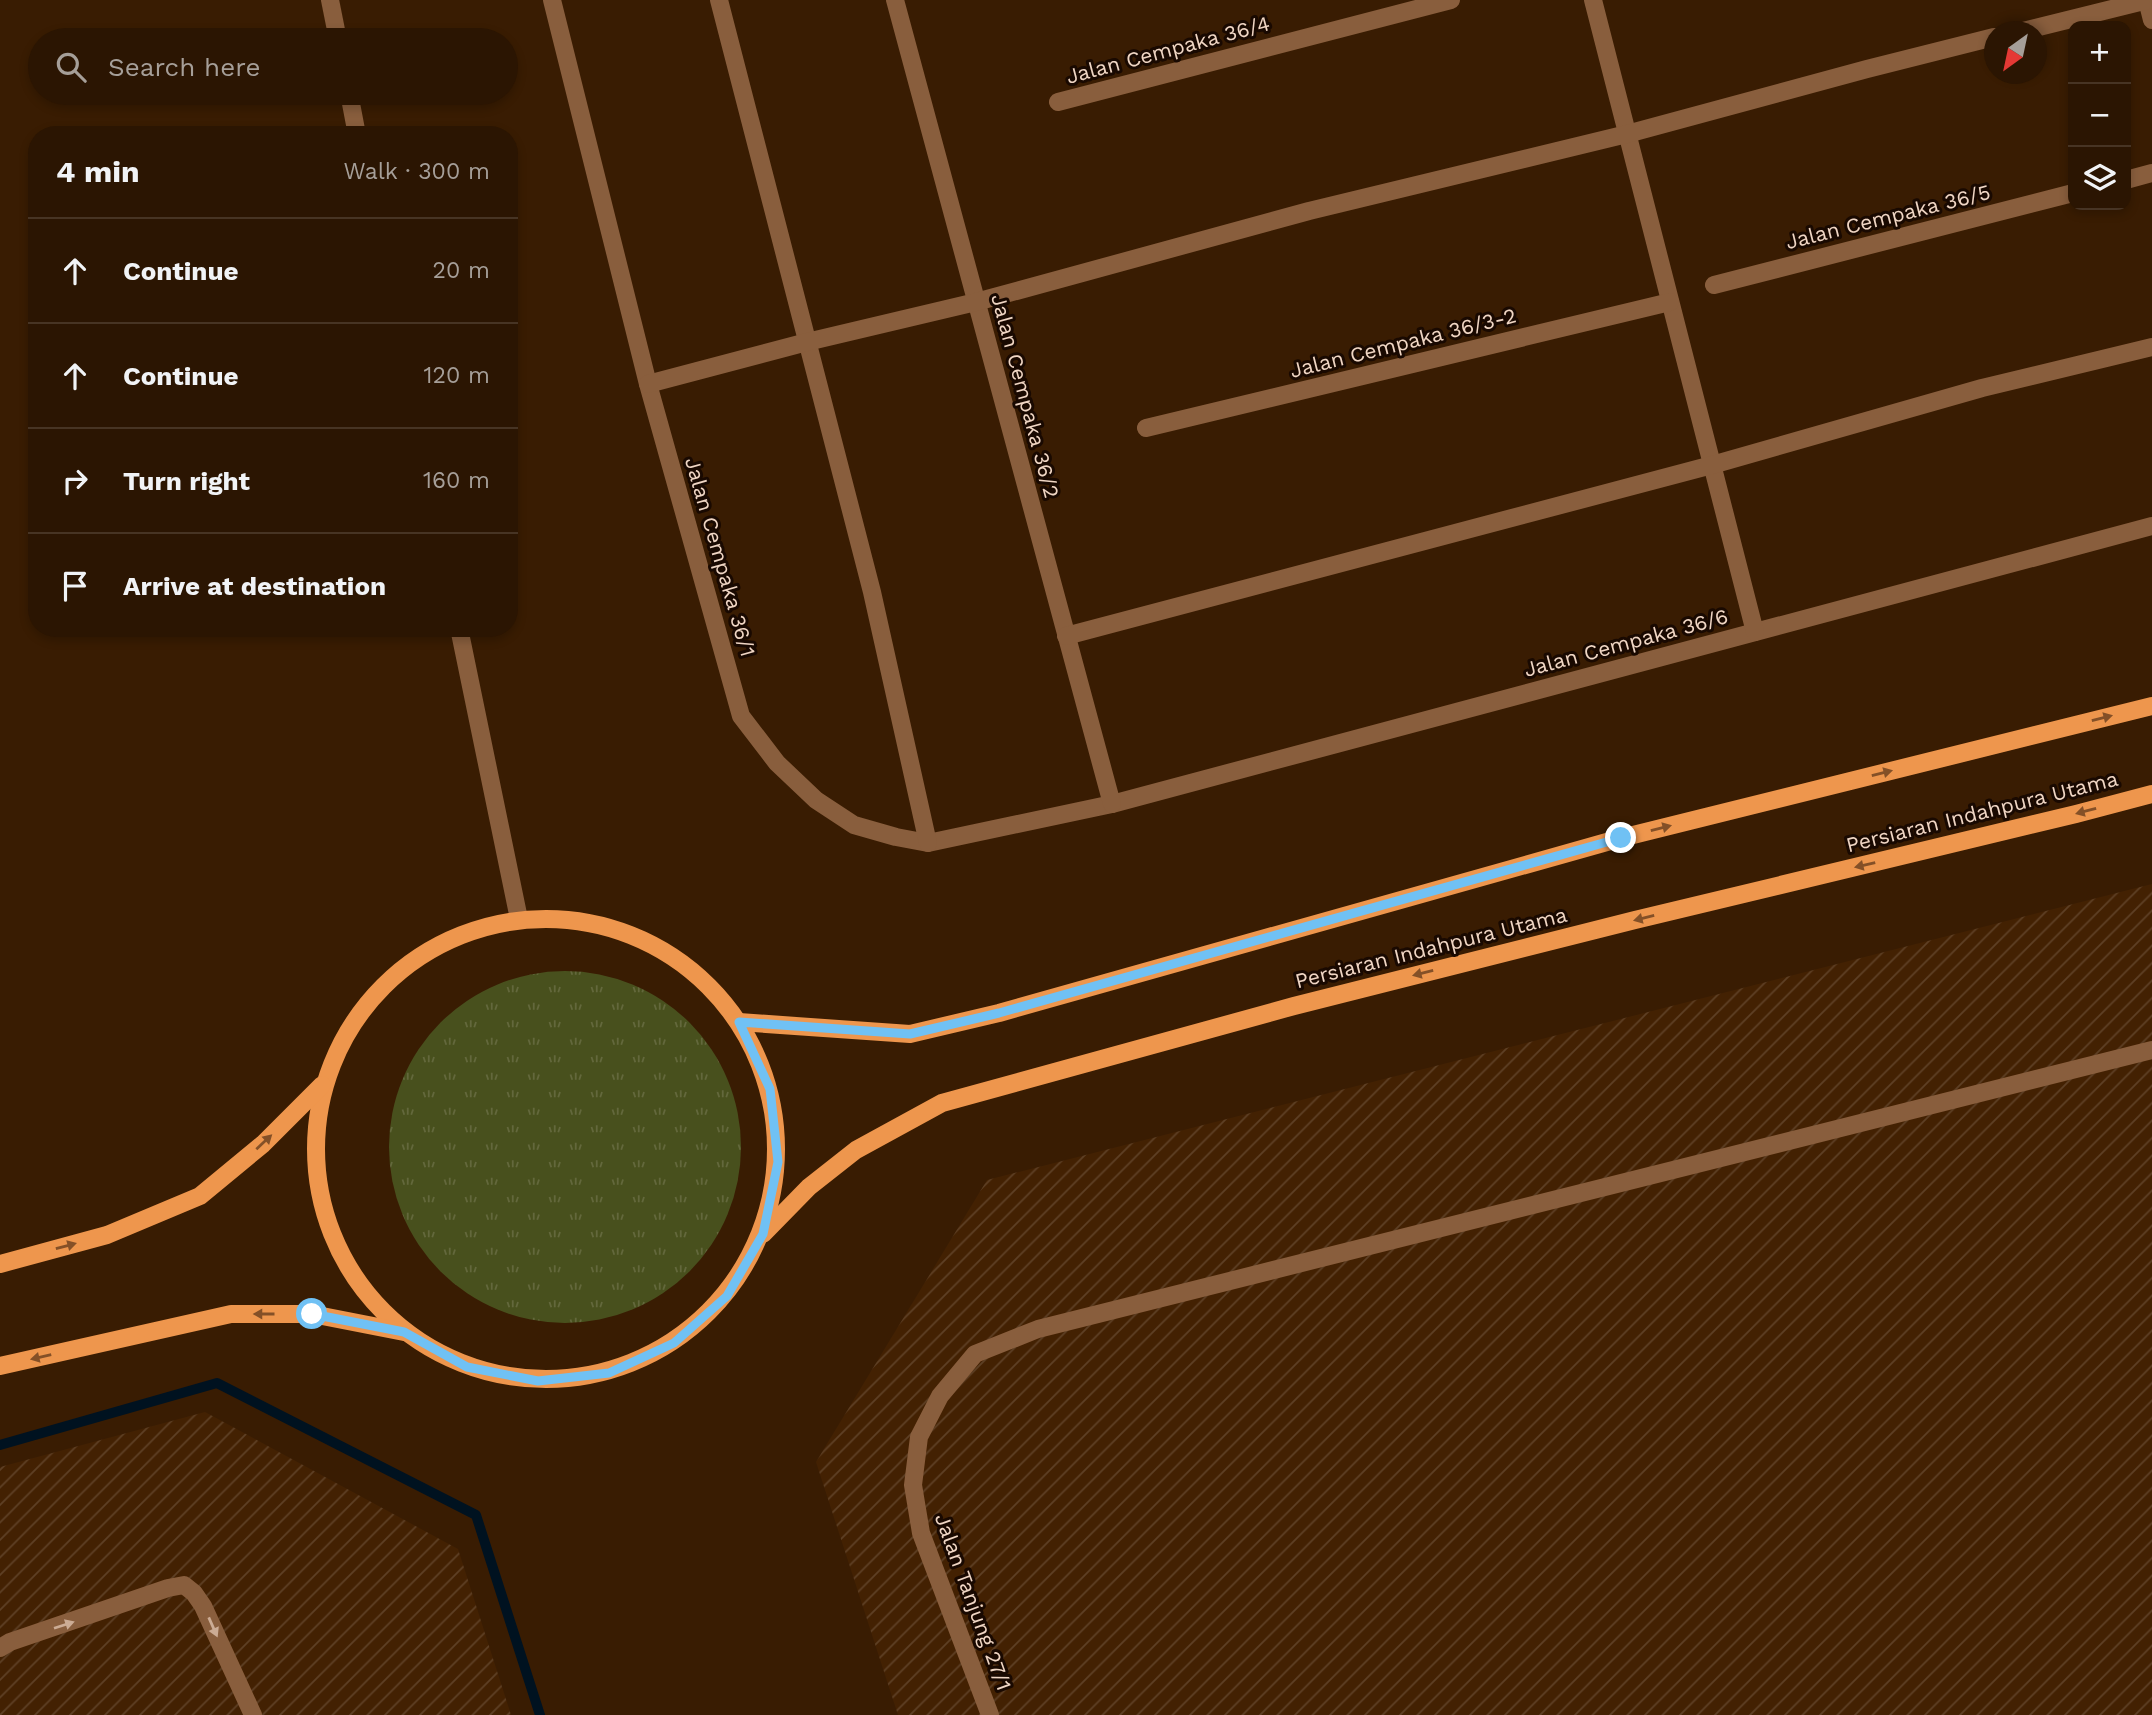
<!DOCTYPE html>
<html lang="en">
<head>
<meta charset="utf-8">
<style>
	:root { --surface:#2b1502; --page:#372211; --text:#f1f3f6; --muted:#a69f99; --line:#473424 }
	body { margin:0; font-family:"Work Sans",sans-serif; background:var(--page); color:var(--text) }
	.controls { position:absolute; right:21px; top:21px; display:grid; overflow:hidden; border-radius:14px; box-shadow:0 4px 10px #0003 }
	.controls button { width:63px; height:63px; display:grid; place-items:center; padding:0; border:0; border-bottom:2px solid var(--line); background:var(--surface); color:var(--text); font:35px sans-serif }
	.compass { position:absolute; left:1984px; top:21px; width:63px; height:63px; border-radius:50%; background:var(--surface); box-shadow:0 4px 10px #0003; rotate:213deg }
	.stop { position:absolute; width:21px; height:21px; margin:-16px; border:5px solid #70c1f4; border-radius:50%; background:#fff }
	.stop.end { background:#70c1f4; border-color:#fff; box-shadow:0 2px 7px #0008 }
	.list { margin:0; padding:0; list-style:none }
	h2 { display:flex; justify-content:space-between; align-items:center; height:91px; margin:0; padding:0 28px; font-size:30px }
	h2 small { font-size:23px; font-weight:400; color:var(--muted) }
	.list li { display:grid; grid-template-columns:46px 1fr auto; gap:21px; align-items:center; box-sizing:border-box; height:105px; padding:0 28px; border-top:2px solid var(--line) }
	.list b { display:block; font-size:26px; white-space:nowrap }
	.list em { font-size:23px; font-style:normal; color:var(--muted) }
	.icon { flex:none; width:38px; height:38px; fill:none; stroke:currentColor; stroke-width:2; stroke-linecap:round; stroke-linejoin:round }
	.map { position:relative; flex:none; width:2152px; height:1715px; overflow:hidden }
	.search { position:absolute; background:var(--surface); box-shadow:0 4px 10px #0003; left:28px; top:28px; width:490px; height:77px; display:flex; align-items:center; gap:18px; box-sizing:border-box; padding:0 24px; border-radius:38px; color:var(--muted); font-size:26px }
	.panel { position:absolute; background:var(--surface); box-shadow:0 4px 10px #0003; left:28px; top:126px; width:490px; height:511px; border-radius:28px }
	.map>svg:first-child { display:block }
	.industrial { fill:url(#industrial-furrows) }
	.grass { fill:url(#grass-tufts) }
	.lines { fill:none; stroke-linecap:round; stroke-linejoin:round }
	.stream { stroke:#001220; stroke-width:10 }
	.minor { stroke:#895e3d; stroke-width:18 }
	.major { stroke:#ee964d; stroke-width:18 }
	.oneway { fill:#845027 }
	.oneway2 { fill:#ccac95 }
	.route { stroke:#70c1f4; stroke-width:9 }
	.labels { text-anchor:middle; stroke-width:6; stroke-linejoin:round; paint-order:stroke }
	.street-label { font-size:21px; fill:#f0d6c4; stroke:#190901 }
</style>
</head>
<body>
<div class="map">
<svg width="2152" height="1715" viewBox="0 0 2152 1715">
	<defs>
		<pattern id="industrial-furrows" width="10" height="10" patternUnits="userSpaceOnUse" patternTransform="scale(1.75)"><rect width="10" height="10" fill="#432102"/><path d="M-1 1l2-2M0 10L10 0M9 11l2-2" fill="none" stroke="#5e4025"/></pattern>
		<pattern id="grass-tufts" width="24" height="20" patternUnits="userSpaceOnUse" patternTransform="scale(1.75)"><rect width="24" height="20" fill="#48501d"/><path d="M3 7l-1-3M5 7V3M7 7l1-3M15 17l-1-3M17 17v-4M19 17l1-3" fill="none" stroke="#63683c"/></pattern>
	</defs>
	<rect width="100%" height="100%" fill="#391c02"/>
	<g class="industrial">
		<polygon points="2152,884 2152,1715 898,1715 816,1462 987,1180"/>
		<polygon points="205,1412 458,1549 511,1715 0,1715 0,1467"/>
	</g>
	<circle class="grass" cx="565" cy="1147" r="176"/>
	<g class="lines">
		<polyline class="stream" points="0,1445 217,1383 476,1515 540,1715"/>
		<g class="minor">
			<polyline points="330,0 338,40"/>
			<polyline points="552,0 648,384 741,716 777,763 816,800 854,825 896,837 928,843 1112,804 2152,526"/>
			<polyline points="719,0 872,592 928,843"/>
			<polyline points="895,0 1112,804"/>
			<polyline points="1593,0 1755,632"/>
			<polyline points="2147,0 2152,20"/>
			<polyline points="2019,32 2148,0"/>
			<polyline points="349,93 357,135"/>
			<polyline points="1058,102 1451,0"/>
			<polyline points="2126,180 2152,173"/>
			<polyline points="1714,285 2073,193"/>
			<polyline points="648,384 807,342 976,302 1309,211 1627,134 1867,69 1994,37"/>
			<polyline points="1146,428 1670,302"/>
			<polyline points="459,628 519,919"/>
			<polyline points="1066,636 1712,465 1982,388 2152,347"/>
			<polyline points="0,1648 10,1642 168,1588 184,1585 194,1593 203,1606 253,1715"/>
			<polyline points="990,1715 921,1533 913,1485 919,1437 940,1396 975,1354 1038,1329 2152,1050"/>
		</g>
		<g class="major">
			<circle cx="546" cy="1149" r="230"/>
			<polyline points="739,1022 910,1034 999,1013 1621,838 2152,706"/>
			<polyline points="763,1234 809,1187 856,1150 942,1103 1294,1006 1635,920 2076,814 2152,794"/>
			<polyline points="0,1264 107,1235 200,1196 263,1144 322,1085"/>
			<polyline points="0,1366 231,1314 312,1314 404,1332"/>
		</g>
	</g>
	<defs><path id="oneway-solid" d="M-6-.8H1V-3.2L6.5 0L1 3.2V.8H-6Z" transform="scale(1.75)"/></defs>
	<g class="oneway">
		<use href="#oneway-solid" transform="translate(2102 718) rotate(-14)"/>
		<use href="#oneway-solid" transform="translate(1882 773) rotate(-14)"/>
		<use href="#oneway-solid" transform="translate(2086 811) rotate(165)"/>
		<use href="#oneway-solid" transform="translate(1661 828) rotate(-14)"/>
		<use href="#oneway-solid" transform="translate(1865 865) rotate(167)"/>
		<use href="#oneway-solid" transform="translate(1644 918) rotate(166)"/>
		<use href="#oneway-solid" transform="translate(1423 973) rotate(166)"/>
		<use href="#oneway-solid" transform="translate(264 1142) rotate(-43)"/>
		<use href="#oneway-solid" transform="translate(66 1246) rotate(-15)"/>
		<use href="#oneway-solid" transform="translate(264 1314) rotate(180)"/>
		<use href="#oneway-solid" transform="translate(41 1357) rotate(167)"/>
	</g>
	<g class="oneway2">
		<use href="#oneway-solid" transform="translate(64 1625) rotate(-18)"/>
		<use href="#oneway-solid" transform="translate(213 1627) rotate(66)"/>
	</g>
	<g class="lines">
		<polyline class="route" points="312,1314 404,1332 467,1367 538,1381 609,1373 674,1343 727,1296 763,1234 778,1162 770,1089 739,1022 910,1034 999,1013 1621,838"/>
	</g>
	<g class="labels">
		<g class="street-label">
			<text transform="translate(1168 50) rotate(-15)" y="7">Jalan Cempaka 36/4</text>
			<text transform="translate(1888 217) rotate(-14)" y="7">Jalan Cempaka 36/5</text>
			<text transform="translate(1403 343) rotate(-14)" y="7">Jalan Cempaka 36/3-2</text>
			<text transform="translate(1025 396) rotate(75)" y="7">Jalan Cempaka 36/2</text>
			<text transform="translate(720 557) rotate(74)" y="7">Jalan Cempaka 36/1</text>
			<text transform="translate(1626 643) rotate(-15)" y="7">Jalan Cempaka 36/6</text>
			<text transform="translate(1982 812) rotate(-14)" y="7">Persiaran Indahpura Utama</text>
			<text transform="translate(1431 948) rotate(-14)" y="7">Persiaran Indahpura Utama</text>
			<text transform="translate(973 1602) rotate(70)" y="7">Jalan Tanjung 27/1</text>
		</g>
	</g>
</svg>
<div class="controls">
<button>+</button>
<button>−</button>
<button><svg class="icon" aria-label="layers" viewBox="0 0 24 24"><path d="M12 4l9 5-9 5-9-5zM3 14l9 5 9-5"/></svg></button>
</div>
<svg class="compass" viewBox="-18 -18 36 36"><path d="M0-13l5 13h-10z" fill="#e53935"/><path d="M0 13l5-13h-10z" fill="#a69f99"/></svg>
<div class="stop" style="left:312px;top:1314px"></div>
<div class="stop end" style="left:1621px;top:838px"></div>
<div class="search"><svg class="icon" aria-label="search" viewBox="0 0 24 24"><circle cx="10" cy="10" r="6"/><path d="M15 15l6 6"/></svg>Search here</div>
<section class="panel">
<h2>4 min<small>Walk · 300 m</small></h2>
<ul class="list">
<li><svg class="icon" aria-label="ahead" viewBox="0 0 24 24"><path d="M12 20V5M6 11l6-6 6 6"/></svg><div><b>Continue</b></div><em>20 m</em></li>
<li><svg class="icon" aria-label="ahead" viewBox="0 0 24 24"><path d="M12 20V5M6 11l6-6 6 6"/></svg><div><b>Continue</b></div><em>120 m</em></li>
<li><svg class="icon" aria-label="right" viewBox="0 0 24 24"><path d="M7 20v-9h11M14 6l5 5-5 5"/></svg><div><b>Turn right</b></div><em>160 m</em></li>
<li><svg class="icon" aria-label="arrive" viewBox="0 0 24 24"><path d="M6 21V4h12l-3 4 3 4H6"/></svg><div><b>Arrive at destination</b></div></li>
</ul>
</section>
</div>
</body>
</html>
